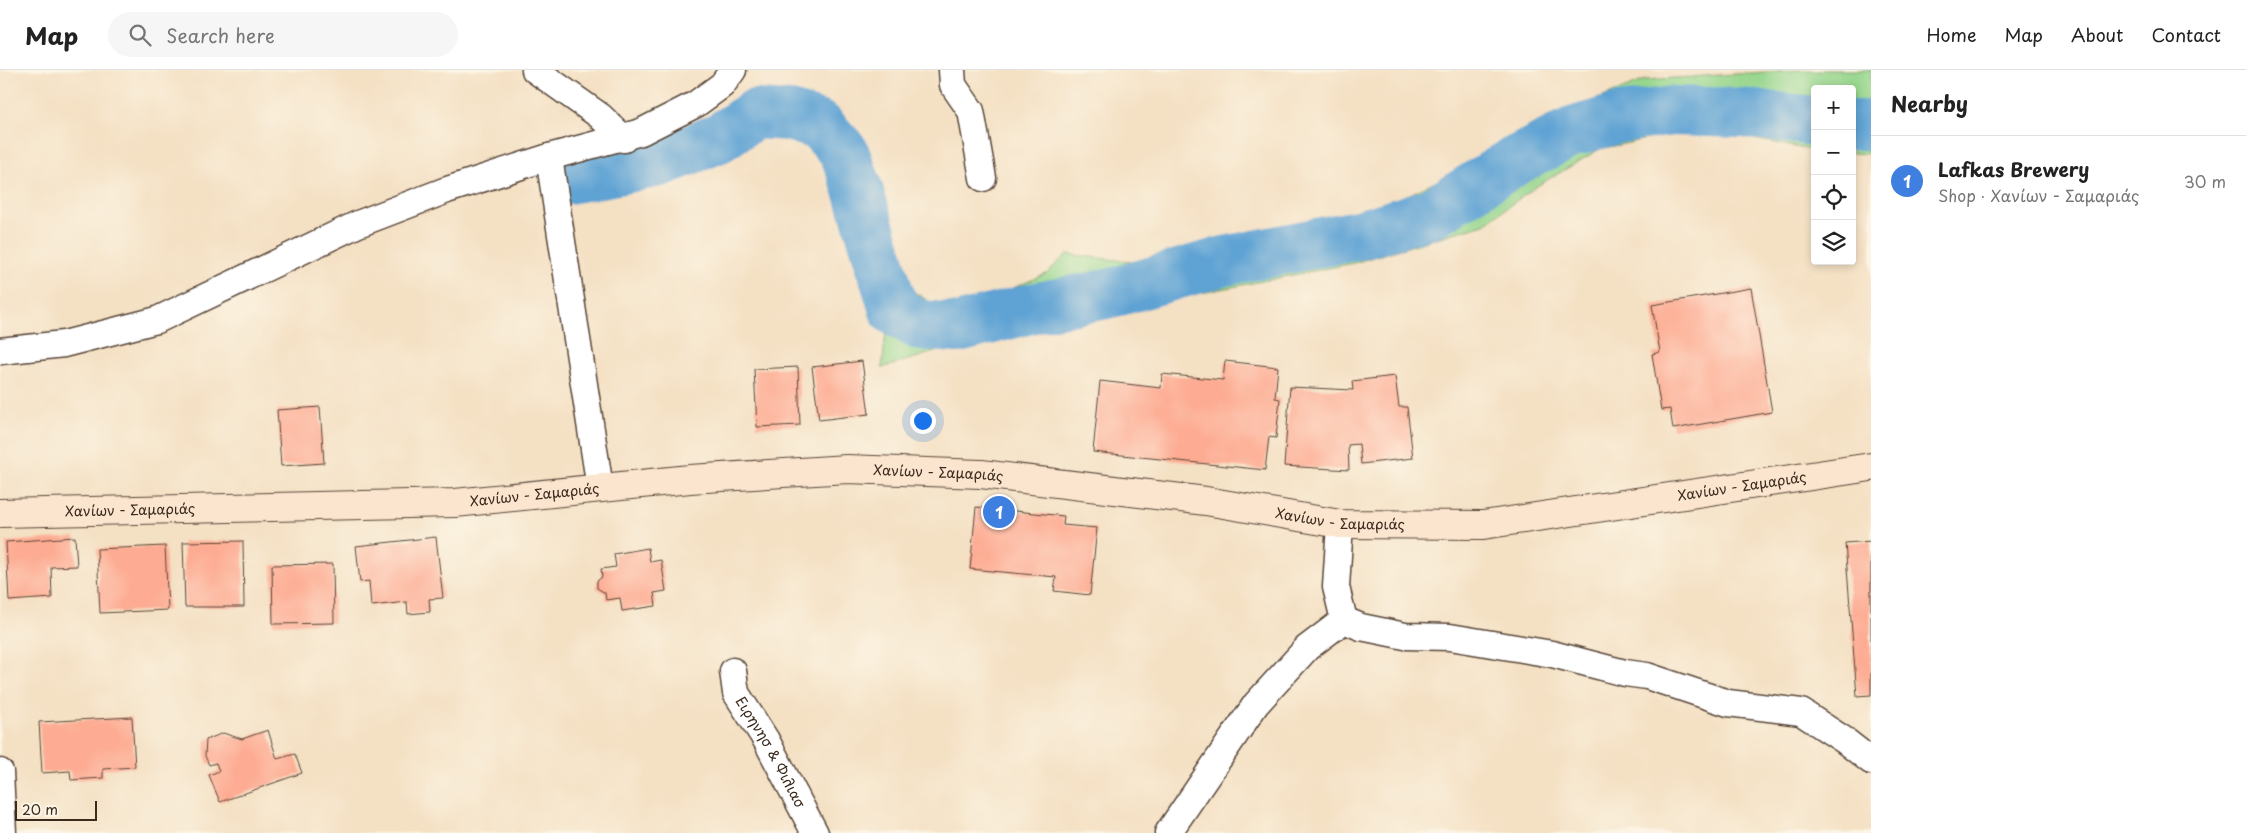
<!DOCTYPE html>
<html lang="en">
<head>
<meta charset="utf-8">
<style>
	:root { --surface:#fff; --page:#f6f6f6; --text:#222; --muted:#767676; --line:#e0e0e0; --accent:#b5179e }
	body { margin:0; font-family:"Playpen Sans",sans-serif; background:var(--page); color:var(--text) }
	.controls { position:absolute; right:15px; top:15px; display:grid; overflow:hidden; border-radius:5px; box-shadow:0 2px 8px #0003 }
	.controls button { width:45px; height:45px; display:grid; place-items:center; padding:0; border:0; border-bottom:1px solid var(--line); background:var(--surface); color:var(--text); font:25px sans-serif }
	.scale { position:absolute; left:15px; bottom:12px; width:82px; box-sizing:border-box; padding-left:5px; border:2px solid #3b2a1e; border-top:0; font-size:14px; line-height:18px; white-space:nowrap; color:#3b2a1e; -webkit-text-stroke:4px #fcf5e5; paint-order:stroke }
	.you { position:absolute; left:922px; top:350px; width:18px; height:18px; margin:-12px; border:4px solid #fff; border-radius:50%; background:#1a73e8; box-shadow:0 0 0 8px #1a73e833 }
	.badge { display:grid; place-items:center; width:32px; height:32px; border-radius:50%; background:var(--accent); color:#fff; font-size:16px; font-weight:700 }
	.pin { position:absolute; translate:-50% -50%; border:2px solid #fff; box-shadow:0 1px 5px #0006 }
	.list { margin:0; padding:0; list-style:none }
	h2 { display:flex; justify-content:space-between; align-items:center; height:65px; margin:0; padding:0 20px; font-size:21px }
	h2 small { font-size:16px; font-weight:400; color:var(--muted) }
	.list li { display:grid; grid-template-columns:32px 1fr auto; gap:15px; align-items:center; box-sizing:border-box; height:90px; padding:0 20px; border-top:1px solid var(--line) }
	.list b { display:block; font-size:19px; white-space:nowrap }
	.list p { margin:0; font-size:16px; white-space:nowrap; color:var(--muted) }
	.list em { font-size:16px; font-style:normal; color:var(--muted) }
	.icon { flex:none; width:28px; height:28px; fill:none; stroke:currentColor; stroke-width:2; stroke-linecap:round; stroke-linejoin:round }
	.map { position:relative; flex:none; width:1871px; height:763px; overflow:hidden }
	header { display:flex; align-items:center; gap:30px; box-sizing:border-box; height:70px; padding:0 25px; background:var(--surface); border-bottom:1px solid var(--line) }
	header strong { font-size:24px }
	nav { display:flex; gap:28px; margin-inline-start:auto; font-size:18px }
	.search { width:350px; height:45px; background:var(--page); display:flex; align-items:center; gap:12px; box-sizing:border-box; padding:0 18px; border-radius:28px; color:var(--muted); font-size:19px }
	main { display:flex }
	aside { flex:1; background:var(--surface) }
	.map>svg:first-child { display:block }
	.green { fill:#96d68d; stroke:#688056 }
	.lines { fill:none; stroke-linecap:round; stroke-linejoin:round }
	.river { stroke:#5fa3d4; stroke-width:50 }
	.building { fill:#fdac93 }
	.street-casing { stroke:#574537; stroke-width:29 }
	.secondary-casing { stroke:#574537; stroke-width:30 }
	.street { stroke:#fff; stroke-width:26 }
	.secondary { stroke:#fbe5cf; stroke-width:28 }
	.labels { text-anchor:middle; stroke-width:4; stroke-linejoin:round; paint-order:stroke }
	.street-label { font-size:14px; fill:#3b2a1e; stroke:#fcf5e5 }
</style>
</head>
<body>
<header>
<strong>Map</strong>
<div class="search"><svg class="icon" aria-label="search" viewBox="0 0 24 24"><circle cx="10" cy="10" r="6"/><path d="M15 15l6 6"/></svg>Search here</div>
<nav><a>Home</a><a>Map</a><a>About</a><a>Contact</a></nav>
</header>
<main>
<div class="map">
<svg width="1871" height="763" viewBox="0 0 1871 763">
	<rect width="100%" height="100%" fill="#fcf5e5"/>
	<filter id="ink" filterUnits="userSpaceOnUse"><feTurbulence type="fractalNoise" baseFrequency=".02" numOctaves="2"/><feDisplacementMap in="SourceGraphic" scale="10" xChannelSelector="R" yChannelSelector="G"/><feConvolveMatrix kernelMatrix="1 2 1 2 8 2 1 2 1" color-interpolation-filters="sRGB"/></filter>
	<filter id="wash" filterUnits="userSpaceOnUse"><feTurbulence type="fractalNoise" baseFrequency=".0096" numOctaves="4" result="noise"/><feDisplacementMap in="SourceGraphic" scale="20" xChannelSelector="R" yChannelSelector="G"/><feGaussianBlur stdDeviation="1.12" result="paint"/><feColorMatrix in="noise" values="0 0 0 0 0 0 0 0 0 0 0 0 0 0 0 0 0 1.4 0 .05"/><feComposite in="paint" operator="in"/></filter>
	<g filter="url(#wash)">
		<rect width="100%" height="100%" fill="#f4e0c3"/>
		<polygon class="green" points="1796,0 1871,0 1871,84 1852,83 1852,19 1815,19 1815,81 1700,58 1600,79 1537,116 1484,154 1354,193 1110,241 938,281 882,298 886,261 859,153 882,156 902,214 938,237 987,229 1046,204 1067,184 1141,193 1388,134 1461,100 1578,37 1645,10"/>
		<g class="lines">
			<g class="river">
				<polyline points="1852,55 1871,55"/>
				<polyline points="569,109 660,92 719,68 755,44 790,46 820,56 844,82 857,116 894,240 919,255 958,258 1037,237 1112,223 1224,191 1363,164 1432,143 1515,91 1572,62 1619,48 1674,41 1742,43 1815,51"/>
			</g>
		</g>
		<g id="blocks">
			<g class="building">
				<polygon points="1751,218 1772,342 1673,359 1670,339 1661,340 1652,284 1660,282 1652,235"/>
				<polygon points="862,291 869,344 819,350 812,297"/>
				<polygon points="1225,291 1278,297 1275,328 1280,329 1276,368 1269,367 1265,400 1093,382 1100,311 1161,318 1162,304 1223,310"/>
				<polygon points="798,297 800,355 757,357 754,299"/>
				<polygon points="1395,306 1399,337 1407,337 1413,388 1361,394 1359,374 1348,375 1349,400 1284,396 1290,317 1353,320 1352,311"/>
				<polygon points="320,337 324,393 281,396 277,340"/>
				<polygon points="976,437 1064,446 1063,455 1097,458 1090,525 1054,521 1056,507 970,499"/>
				<polygon points="75,467 77,496 51,497 52,528 9,531 6,472"/>
				<polygon points="436,467 443,528 429,529 430,542 408,544 407,532 371,536 369,511 360,512 356,476"/>
				<polygon points="243,471 244,537 185,537 183,472"/>
				<polygon points="1871,471 1871,625 1857,626 1845,473"/>
				<polygon points="165,476 168,540 100,543 97,479"/>
				<polygon points="648,478 650,492 661,490 666,521 654,523 656,536 622,541 620,528 606,530 605,523 597,518 597,511 602,507 601,499 616,497 614,484"/>
				<polygon points="333,494 334,553 273,554 272,495"/>
				<polygon points="132,647 135,697 103,699 103,708 71,710 70,701 42,703 39,652"/>
				<polygon points="268,660 277,689 295,684 302,703 220,732 209,705 219,701 216,693 209,695 205,686 206,670 223,663 242,669"/>
			</g>
		</g>
	</g>
	<g filter="url(#ink)">
		<use href="#blocks" fill-opacity="0" stroke="#574537" stroke-width="1"/>
		<g class="lines">
			<g class="street-casing">
				<g id="street">
					<polyline points="535,0 600,46 624,69"/>
					<polyline points="952,0 953,15 971,41 983,108"/>
					<polyline points="549,87 600,418"/>
					<polyline points="0,281 64,274 157,250 358,154 447,120 549,87 641,62 696,34 722,15 733,0"/>
					<polyline points="1340,454 1336,517 1344,550 1361,557 1405,566 1450,567 1552,584 1625,603 1647,606 1728,633 1801,642 1844,670 1871,691"/>
					<path id="s1" d="M733 601 736 623 766 670 815 763"/>
					<polyline points="0,702 3,763"/>
					<polyline points="1168,763 1256,634 1307,578 1344,550"/>
				</g>
			</g>
			<g class="secondary-casing">
				<g id="secondary">
					<path id="s2" d="M0 443 455 433 690 409 847 399 981 404 1206 431 1340 454 1483 455 1871 397"/>
				</g>
			</g>
			<use href="#street" class="street"/>
			<use href="#secondary" class="secondary"/>
		</g>
	</g>
	<g class="labels">
		<g class="street-label">
			<text dy="5" stroke="none"><textPath href="#s2" startOffset="940">Χανίων - Σαμαριάς</textPath></text>
			<text dy="5" stroke="none"><textPath href="#s2" startOffset="1750">Χανίων - Σαμαριάς</textPath></text>
			<text dy="5" stroke="none"><textPath href="#s2" startOffset="535">Χανίων - Σαμαριάς</textPath></text>
			<text dy="5" stroke="none"><textPath href="#s2" startOffset="130">Χανίων - Σαμαριάς</textPath></text>
			<text dy="5" stroke="none"><textPath href="#s2" startOffset="1345">Χανίων - Σαμαριάς</textPath></text>
			<text dy="5" stroke="none"><textPath href="#s1" startOffset="91">Ειρηνησ &amp; Φιλιασ</textPath></text>
		</g>
	</g>
</svg>
<div class="controls">
<button>+</button>
<button>−</button>
<button><svg class="icon" aria-label="locate" viewBox="0 0 24 24"><circle cx="12" cy="12" r="6"/><path d="M12 2v4M12 18v4M2 12h4M18 12h4"/></svg></button>
<button><svg class="icon" aria-label="layers" viewBox="0 0 24 24"><path d="M12 4l9 5-9 5-9-5zM3 14l9 5 9-5"/></svg></button>
</div>
<div class="scale">20 m</div>
<div class="you"></div>
<div class="pin badge" style="left:999px;top:442px;background:#3f7fe0">1</div>
</div>
<aside>
<h2>Nearby<small></small></h2>
<ul class="list">
<li><span class="badge" style="background:#3f7fe0">1</span><div><b>Lafkas Brewery</b><p>Shop · Χανίων - Σαμαριάς</p></div><em>30 m</em></li>
</ul>
</aside>
</main>
</body>
</html>
